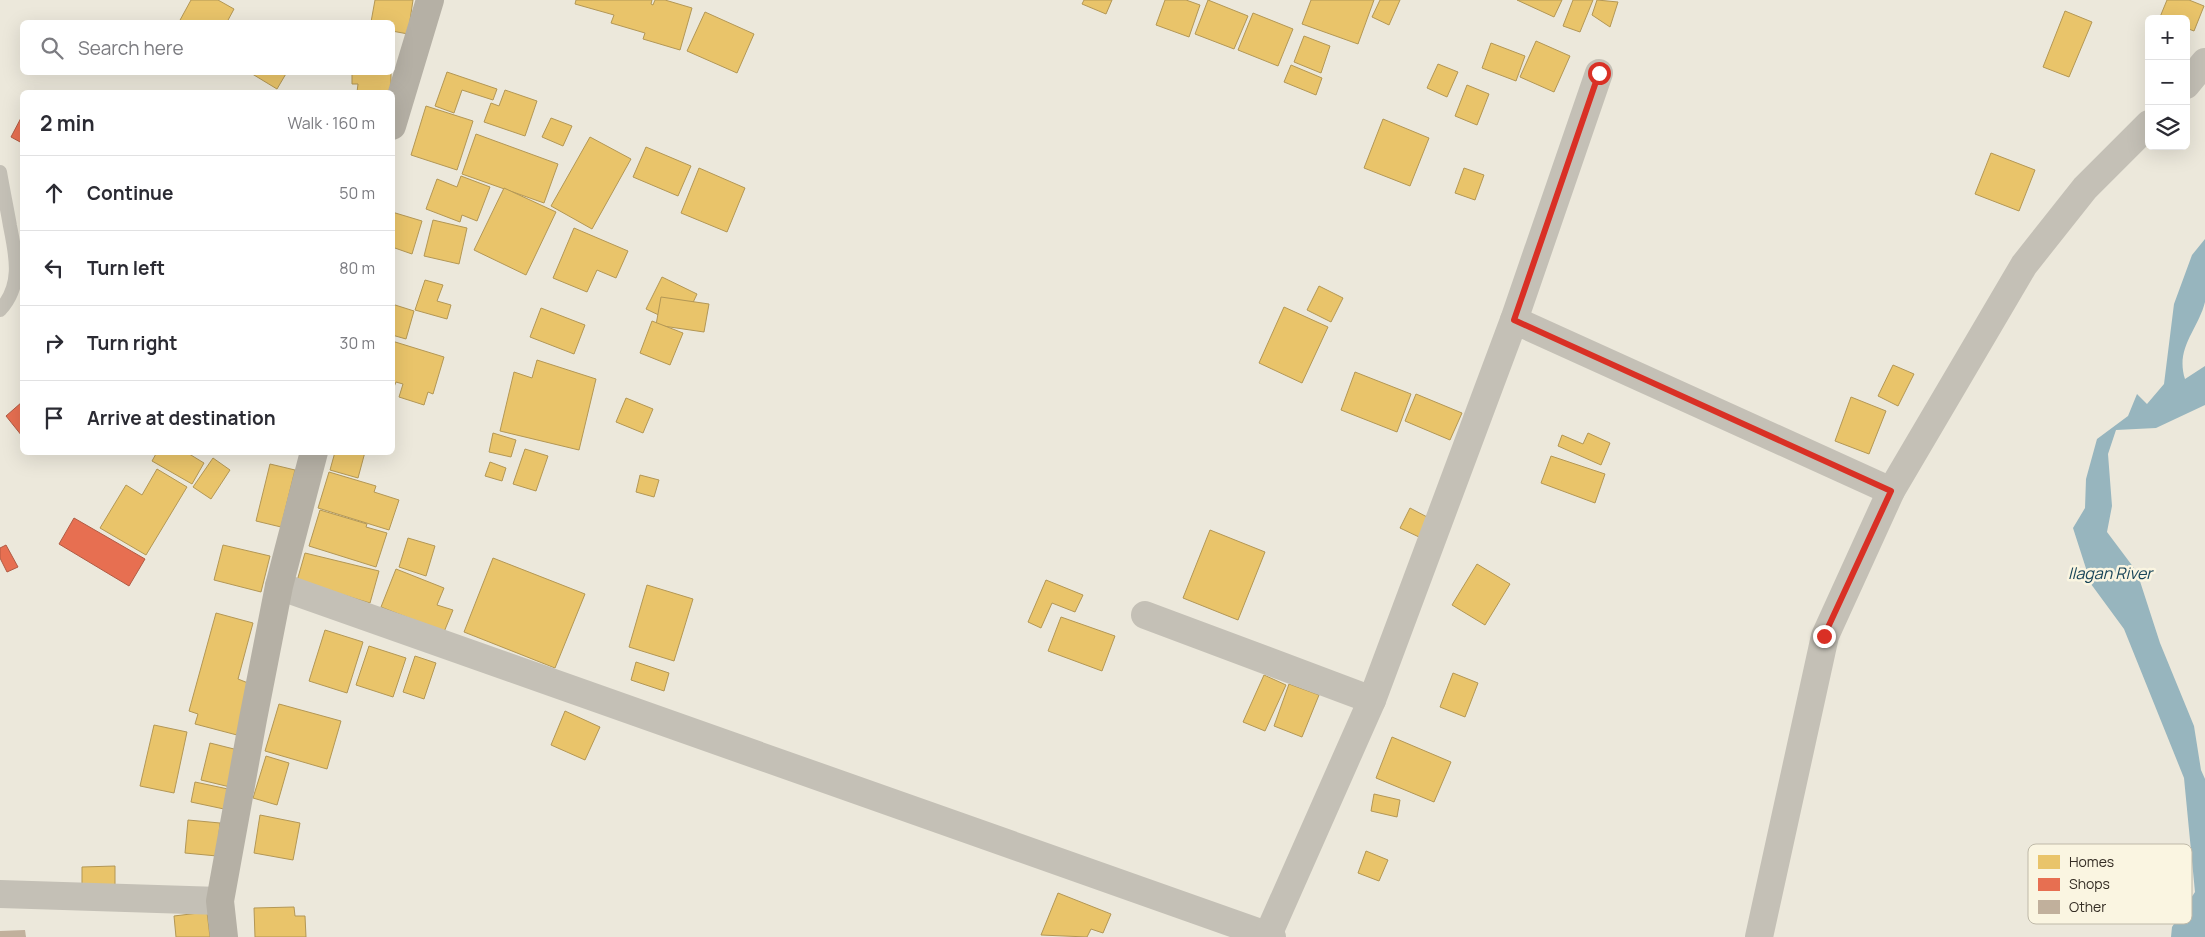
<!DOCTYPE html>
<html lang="en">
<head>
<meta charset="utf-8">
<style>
	:root { --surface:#fff; --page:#f2f2f3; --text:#2b2b33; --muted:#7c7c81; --line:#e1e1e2 }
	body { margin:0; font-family:Manrope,sans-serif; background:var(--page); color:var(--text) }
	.controls { position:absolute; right:15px; top:15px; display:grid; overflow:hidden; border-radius:8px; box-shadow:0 5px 20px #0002 }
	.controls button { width:45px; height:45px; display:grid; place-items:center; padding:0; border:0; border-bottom:1px solid var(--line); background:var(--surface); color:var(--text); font:25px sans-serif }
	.stop { position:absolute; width:15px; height:15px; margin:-11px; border:4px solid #d93025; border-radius:50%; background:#fff }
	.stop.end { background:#d93025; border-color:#fff; box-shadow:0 1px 5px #0008 }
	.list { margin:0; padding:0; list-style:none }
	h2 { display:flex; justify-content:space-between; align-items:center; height:65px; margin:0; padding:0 20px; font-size:21px }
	h2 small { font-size:16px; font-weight:400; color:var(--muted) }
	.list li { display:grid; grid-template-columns:32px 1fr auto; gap:15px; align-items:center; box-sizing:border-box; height:75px; padding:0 20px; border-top:1px solid var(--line) }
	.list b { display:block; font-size:19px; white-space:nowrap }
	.list em { font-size:16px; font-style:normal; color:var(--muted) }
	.icon { flex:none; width:28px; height:28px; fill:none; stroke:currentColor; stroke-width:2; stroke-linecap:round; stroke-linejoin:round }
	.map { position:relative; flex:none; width:2205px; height:937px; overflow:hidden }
	.search { position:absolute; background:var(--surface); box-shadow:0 5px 20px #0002; left:20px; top:20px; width:375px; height:55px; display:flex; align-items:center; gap:12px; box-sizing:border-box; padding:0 18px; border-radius:8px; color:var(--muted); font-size:19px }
	.panel { position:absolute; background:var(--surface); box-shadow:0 5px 20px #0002; left:20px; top:90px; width:375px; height:365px; border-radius:8px }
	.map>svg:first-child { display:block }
	.water { fill:#97b5be }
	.homes { fill:#e9c46a; stroke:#b39755 }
	.shops { fill:#e76f51; stroke:#b15b44 }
	.building { fill:#c1b09c }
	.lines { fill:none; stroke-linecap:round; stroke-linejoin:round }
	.lane { stroke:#c4c0b6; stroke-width:14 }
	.street { stroke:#c4c0b6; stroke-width:28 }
	.secondary { stroke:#b5b0a5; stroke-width:28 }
	.route { stroke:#d93025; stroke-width:6 }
	.labels { text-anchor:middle; stroke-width:5; stroke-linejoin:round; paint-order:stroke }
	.water-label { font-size:16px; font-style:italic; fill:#174458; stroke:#faf5e1 }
	.key { fill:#faf5e1; stroke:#bfb9a8; stroke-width:1 }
	.key-label { font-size:14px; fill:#342d24 }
</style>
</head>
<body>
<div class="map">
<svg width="2205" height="937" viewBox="0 0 2205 937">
	<rect width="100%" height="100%" fill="#ece8db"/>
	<path class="water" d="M2205 239C2205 254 2205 289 2205 302 2198 330 2175 348 2185 379L2205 366V405L2156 428 2116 430 2108 454 2112 506 2107 532 2137 572 2160 643 2194 726 2201 770 2205 779V937H2171L2172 927 2195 892 2184 778 2124 629 2091 584 2073 528 2085 508 2086 479 2097 439 2128 416 2137 394 2147 404 2164 384 2174 304 2192 255Z"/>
	<g class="homes">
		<polygon points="191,0 218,0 234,9 227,22 179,22"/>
		<polygon points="375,0 413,0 408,34 392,31 392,22 371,22"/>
		<polygon points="576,0 652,0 651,4 653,5 655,0 665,0 692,8 680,50 643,39 645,33 611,23 614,15 575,4"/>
		<polygon points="1084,0 1112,0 1106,14 1082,4"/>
		<polygon points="1165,0 1186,0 1200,5 1189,37 1156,25"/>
		<polygon points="1208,0 1248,16 1234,49 1195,34"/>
		<polygon points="1311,0 1374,0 1358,44 1302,24"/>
		<polygon points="1380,0 1400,0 1389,25 1372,17"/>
		<polygon points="1517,0 1562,0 1554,17"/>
		<polygon points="1573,0 1593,0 1580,32 1563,26"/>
		<polygon points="1597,0 1618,2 1610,27 1592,15"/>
		<polygon points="2167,0 2189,0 2204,6 2194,31 2186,28 2186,19 2160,17"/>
		<polygon points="2065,11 2092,22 2069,77 2043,67"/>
		<polygon points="705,12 754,34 737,73 687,51"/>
		<polygon points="1253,13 1293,29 1278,66 1238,50"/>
		<polygon points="1304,36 1330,46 1321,73 1294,62"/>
		<polygon points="1536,41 1570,56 1554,92 1520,77"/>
		<polygon points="1491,43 1525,56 1516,81 1482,68"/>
		<polygon points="1438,64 1458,72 1447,97 1427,88"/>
		<polygon points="1291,65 1322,78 1316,95 1284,82"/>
		<polygon points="249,72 287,72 277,89"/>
		<polygon points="352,72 391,72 391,92 357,92 358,84 352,84"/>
		<polygon points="447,72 497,89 493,100 462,90 454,113 435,106"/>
		<polygon points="1467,85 1489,94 1477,125 1455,116"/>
		<polygon points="505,90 537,101 525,136 484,122 491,103 499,106"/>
		<polygon points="426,106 473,121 457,170 411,155"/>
		<polygon points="551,118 572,126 563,146 542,137"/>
		<polygon points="1383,119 1429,138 1410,186 1364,168"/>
		<polygon points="476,134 558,164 544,203 462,174"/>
		<polygon points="590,137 631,159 592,229 551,206"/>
		<polygon points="646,147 691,166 678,196 633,177"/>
		<polygon points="1991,153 2035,170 2019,211 1975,194"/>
		<polygon points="699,168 745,188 727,232 681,213"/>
		<polygon points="1464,168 1484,175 1475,200 1455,193"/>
		<polygon points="461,176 490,187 477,221 462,215 460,222 426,209 437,179 457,187"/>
		<polygon points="504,188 556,212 526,275 474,250"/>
		<polygon points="392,212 422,221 412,254 392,247"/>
		<polygon points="433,220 467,228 459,264 424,256"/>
		<polygon points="574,228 628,251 616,278 597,270 587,292 553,278"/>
		<polygon points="662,277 697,294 682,326 646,309"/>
		<polygon points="425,280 443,285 437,301 451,305 447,319 415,310"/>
		<polygon points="1319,286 1343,298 1331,322 1307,310"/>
		<polygon points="661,297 709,304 704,332 656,325"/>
		<polygon points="392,304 414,311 406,339 392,335"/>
		<polygon points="1284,307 1328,327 1302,383 1259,363"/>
		<polygon points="541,308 585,325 574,354 530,337"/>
		<polygon points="652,321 683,333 670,365 640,353"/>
		<polygon points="392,341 444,357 433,394 428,392 424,405 399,397 403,384 396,382 392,392"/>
		<polygon points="537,360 596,379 579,450 500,431 514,372 532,378"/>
		<polygon points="1893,365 1914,374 1898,406 1878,396"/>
		<polygon points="1355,372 1411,394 1397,432 1341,410"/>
		<polygon points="1416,394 1462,413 1450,440 1405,421"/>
		<polygon points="1851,397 1886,411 1869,454 1835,441"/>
		<polygon points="626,398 653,409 643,433 616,422"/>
		<polygon points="493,433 516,440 511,457 489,452"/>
		<polygon points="1588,433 1610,443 1601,465 1558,446 1562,435 1583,444"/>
		<polygon points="525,449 548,456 536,491 513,484"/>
		<polygon points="157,452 186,452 204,463 192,484 152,461"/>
		<polygon points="335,452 365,452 358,478 330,470"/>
		<polygon points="1551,456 1605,474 1595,503 1541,483"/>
		<polygon points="213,458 230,470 211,499 193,487"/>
		<polygon points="490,462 506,468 502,481 485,476"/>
		<polygon points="270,464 295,470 281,527 256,521"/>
		<polygon points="157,469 187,487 146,555 100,528 126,485 142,495"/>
		<polygon points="329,472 376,486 374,492 399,500 389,530 318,508"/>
		<polygon points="640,475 659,480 654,497 636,492"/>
		<polygon points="1410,508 1429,518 1419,537 1400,528"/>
		<polygon points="320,510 367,524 366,527 387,533 376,567 309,546"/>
		<polygon points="1210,530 1265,552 1238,620 1183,598"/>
		<polygon points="408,538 435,546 426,576 399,567"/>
		<polygon points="223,545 270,556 261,592 214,580"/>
		<polygon points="305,553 379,571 370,603 297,581"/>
		<polygon points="493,558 585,594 555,668 464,632"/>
		<polygon points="1477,564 1510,584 1485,625 1452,605"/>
		<polygon points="396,569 444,588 437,605 453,610 444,632 381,607"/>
		<polygon points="1046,580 1083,595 1075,612 1052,603 1041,628 1028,622"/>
		<polygon points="647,585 693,599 674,661 629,647"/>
		<polygon points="216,613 253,623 238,679 248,683 237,735 195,724 198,714 189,711"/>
		<polygon points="1061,617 1115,636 1102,671 1048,651"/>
		<polygon points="325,630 363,642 347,693 309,681"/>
		<polygon points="369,646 406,658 393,697 356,685"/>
		<polygon points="415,656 436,663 424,699 403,692"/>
		<polygon points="636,662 669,673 664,691 631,680"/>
		<polygon points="1453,673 1478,683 1465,717 1440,707"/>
		<polygon points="1264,675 1286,685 1265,731 1243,722"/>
		<polygon points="1289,684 1319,695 1302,737 1274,726"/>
		<polygon points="279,704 341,721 327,769 265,751"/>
		<polygon points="565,711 600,727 585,760 551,745"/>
		<polygon points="154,725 187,732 174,793 140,786"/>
		<polygon points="1392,737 1451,762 1434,802 1376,778"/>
		<polygon points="210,743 238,750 230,787 201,780"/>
		<polygon points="266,756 289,763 277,805 253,798"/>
		<polygon points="195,782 228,789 224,809 191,802"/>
		<polygon points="1374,794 1400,800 1397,817 1371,811"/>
		<polygon points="260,815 300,823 293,860 254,853"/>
		<polygon points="188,820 220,823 217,856 185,853"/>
		<polygon points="1366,851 1388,860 1379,881 1358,873"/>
		<polygon points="115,866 115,886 82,891 82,867"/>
		<polygon points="1058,893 1111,914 1103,933 1091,929 1087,937 1041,935"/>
		<polygon points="294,907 295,916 305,916 306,937 255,937 254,908"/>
		<polygon points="207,912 210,937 176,937 174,916"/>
	</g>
	<g class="shops">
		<polygon points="22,116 22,143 11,137"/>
		<polygon points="22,402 22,436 6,416"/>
		<polygon points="74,518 145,559 129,586 59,544"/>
		<polygon points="6,545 18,567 7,572 0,558 0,548"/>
	</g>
	<polygon class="building" points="25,930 26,937 0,937 0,931"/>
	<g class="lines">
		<path class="lane" d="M0 172C3 190 7 208 10 226 16 256 23 285 0 310"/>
		<g class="street">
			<polyline points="2186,85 2205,62"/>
			<polyline points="1514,320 1891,491"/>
			<polyline points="279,586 1272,937"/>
			<polyline points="1145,615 1372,700"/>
			<polyline points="0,894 220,901"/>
			<polyline points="1268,935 1372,700 1514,320 1599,73"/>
			<polyline points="1759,937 1825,636 1891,491 2024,265 2085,188 2149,124"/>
		</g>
		<g class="secondary">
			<polyline points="392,126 430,0"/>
			<polyline points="224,937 220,901 253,719 279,586 314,452"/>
		</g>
	</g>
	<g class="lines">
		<polyline class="route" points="1599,73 1514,320 1891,491 1824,636"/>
	</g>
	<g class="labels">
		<g class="water-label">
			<text x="2110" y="579">Ilagan River</text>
		</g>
	</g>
	<rect x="2028" y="844" width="164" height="80" rx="8" class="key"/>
	<rect x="2038" y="855" width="22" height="14" fill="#e9c46a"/>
	<rect x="2038" y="878" width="22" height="13" fill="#e76f51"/>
	<rect x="2038" y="900" width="22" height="14" fill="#c1b09c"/>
	<g class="key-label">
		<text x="2069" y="867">Homes</text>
		<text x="2069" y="889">Shops</text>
		<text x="2069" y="912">Other</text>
	</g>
</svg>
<div class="controls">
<button>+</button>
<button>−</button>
<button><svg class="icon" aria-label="layers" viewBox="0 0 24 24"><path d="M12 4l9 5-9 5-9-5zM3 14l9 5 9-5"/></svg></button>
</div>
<div class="stop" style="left:1599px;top:73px"></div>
<div class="stop end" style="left:1824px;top:636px"></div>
<div class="search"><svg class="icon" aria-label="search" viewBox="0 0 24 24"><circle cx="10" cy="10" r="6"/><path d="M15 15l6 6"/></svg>Search here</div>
<section class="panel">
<h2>2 min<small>Walk · 160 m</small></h2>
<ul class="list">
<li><svg class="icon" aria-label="ahead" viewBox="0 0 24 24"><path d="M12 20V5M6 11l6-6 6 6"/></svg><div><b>Continue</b></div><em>50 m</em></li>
<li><svg class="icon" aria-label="left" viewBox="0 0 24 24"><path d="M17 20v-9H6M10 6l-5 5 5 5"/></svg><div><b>Turn left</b></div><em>80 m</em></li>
<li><svg class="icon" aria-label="right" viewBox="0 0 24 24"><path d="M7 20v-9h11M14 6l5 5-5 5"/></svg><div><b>Turn right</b></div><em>30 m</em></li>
<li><svg class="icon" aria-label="arrive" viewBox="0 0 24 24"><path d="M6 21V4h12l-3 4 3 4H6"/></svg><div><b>Arrive at destination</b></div></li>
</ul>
</section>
</div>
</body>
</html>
